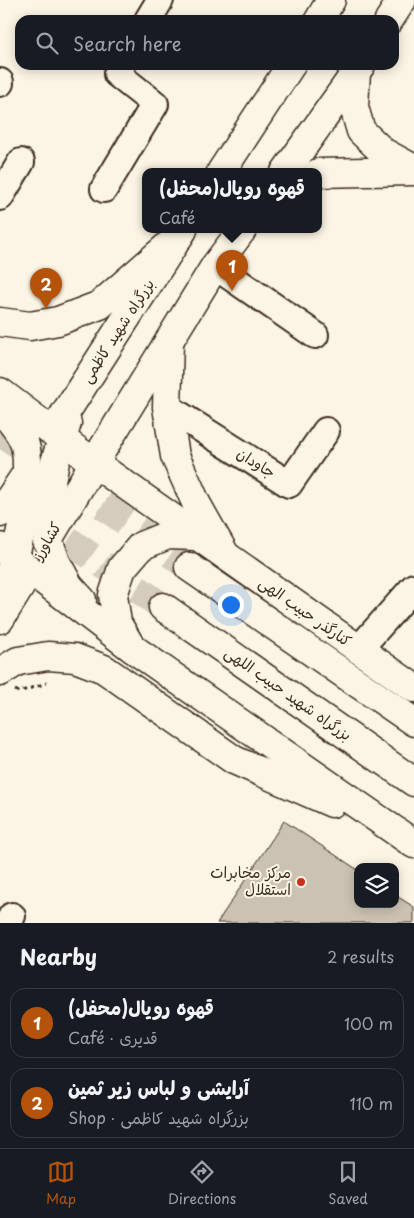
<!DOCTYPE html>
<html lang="en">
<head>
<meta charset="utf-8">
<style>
	:root { --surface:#171b24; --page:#242831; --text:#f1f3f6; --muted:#9ea1a6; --line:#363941; --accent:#b45309 }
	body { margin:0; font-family:"Playpen Sans","Playpen Sans Arabic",sans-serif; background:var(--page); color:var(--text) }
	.controls { position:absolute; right:15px; bottom:15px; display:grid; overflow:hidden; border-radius:10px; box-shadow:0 2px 12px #0003 }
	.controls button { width:45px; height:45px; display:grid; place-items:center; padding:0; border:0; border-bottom:1px solid var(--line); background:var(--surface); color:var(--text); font:25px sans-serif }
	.you { position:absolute; left:230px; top:604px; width:18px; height:18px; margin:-12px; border:4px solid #fff; border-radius:50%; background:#1a73e8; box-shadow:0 0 0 8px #1a73e833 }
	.badge { display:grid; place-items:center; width:32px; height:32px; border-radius:50%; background:var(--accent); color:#fff; font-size:16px; font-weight:700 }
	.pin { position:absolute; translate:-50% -41px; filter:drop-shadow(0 1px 2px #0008) }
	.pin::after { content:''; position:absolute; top:26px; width:18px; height:15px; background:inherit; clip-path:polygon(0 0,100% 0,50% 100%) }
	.popup { position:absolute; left:142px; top:168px; width:180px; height:65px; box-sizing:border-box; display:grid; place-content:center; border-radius:10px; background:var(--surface); filter:drop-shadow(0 1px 4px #0005); font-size:16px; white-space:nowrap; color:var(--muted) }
	.popup b { font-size:19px; color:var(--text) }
	.popup::after { content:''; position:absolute; left:50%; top:100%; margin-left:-10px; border:10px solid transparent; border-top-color:var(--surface) }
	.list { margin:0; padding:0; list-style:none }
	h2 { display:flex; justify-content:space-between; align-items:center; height:65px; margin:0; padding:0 20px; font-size:21px }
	h2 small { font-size:16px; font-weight:400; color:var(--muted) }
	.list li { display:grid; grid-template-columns:32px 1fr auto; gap:15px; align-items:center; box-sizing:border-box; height:70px; margin:0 10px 10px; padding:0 10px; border:1px solid var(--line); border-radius:15px }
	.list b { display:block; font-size:19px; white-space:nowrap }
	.list p { margin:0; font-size:16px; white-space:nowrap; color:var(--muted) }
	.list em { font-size:16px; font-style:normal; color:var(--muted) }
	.icon { flex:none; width:28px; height:28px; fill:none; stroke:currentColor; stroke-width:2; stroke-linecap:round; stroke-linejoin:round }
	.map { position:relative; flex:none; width:414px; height:923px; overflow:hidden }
	.search { position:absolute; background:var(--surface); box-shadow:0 2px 12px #0003; left:15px; right:15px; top:15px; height:55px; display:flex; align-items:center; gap:12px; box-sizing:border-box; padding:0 18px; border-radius:15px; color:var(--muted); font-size:19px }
	.sheet { height:225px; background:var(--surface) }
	nav { display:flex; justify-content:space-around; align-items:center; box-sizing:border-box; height:70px; border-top:1px solid var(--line); background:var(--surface); font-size:14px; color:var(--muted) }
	nav a { display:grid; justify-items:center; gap:2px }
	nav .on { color:var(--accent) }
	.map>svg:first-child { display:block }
	.building { fill:#ccc2b3; stroke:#3b2a1e }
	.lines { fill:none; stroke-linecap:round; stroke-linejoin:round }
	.highway-tunnel { stroke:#d5ccbd; stroke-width:28; stroke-dasharray:28 14; stroke-linecap:butt }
	.street-casing { stroke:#3b2a1e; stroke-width:30 }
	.secondary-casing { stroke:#3b2a1e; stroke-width:31 }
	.primary-casing { stroke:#3b2a1e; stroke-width:31 }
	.highway-casing { stroke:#3b2a1e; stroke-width:31 }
	.path { stroke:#3b2a1e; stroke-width:3; stroke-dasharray:4 4; stroke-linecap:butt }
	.street { stroke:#fcf5e5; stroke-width:26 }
	.secondary { stroke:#fcf5e5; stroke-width:28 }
	.primary { stroke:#fcf5e5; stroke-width:28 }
	.highway { stroke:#fcf5e5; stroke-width:28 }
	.poi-dot { fill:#c8321e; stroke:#fcf5e5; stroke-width:2 }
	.labels { text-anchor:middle; stroke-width:4; stroke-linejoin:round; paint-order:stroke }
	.street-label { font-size:15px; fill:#3b2a1e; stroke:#fcf5e5 }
	.poi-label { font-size:15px; fill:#3b2a1e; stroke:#fcf5e5; text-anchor:end }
</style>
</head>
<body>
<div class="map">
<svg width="414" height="923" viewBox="0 0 414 923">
	<rect width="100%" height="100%" fill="#fcf5e5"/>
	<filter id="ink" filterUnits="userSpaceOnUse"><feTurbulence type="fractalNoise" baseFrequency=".02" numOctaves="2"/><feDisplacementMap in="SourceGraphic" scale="10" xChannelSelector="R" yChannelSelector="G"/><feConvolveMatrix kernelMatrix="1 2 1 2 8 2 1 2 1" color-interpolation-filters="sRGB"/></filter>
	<g filter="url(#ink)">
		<polygon class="building" points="284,821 358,870 358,904 395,904 395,895 414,907 414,923 217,923"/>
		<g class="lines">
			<g class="highway-tunnel">
				<polyline points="0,432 189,567"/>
				<polyline points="34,516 163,607"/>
			</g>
			<g class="street-casing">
				<g id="street">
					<polyline points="148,20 160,0"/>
					<polyline points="0,82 0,83"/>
					<polyline points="104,189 155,104 117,74 122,65"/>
					<polyline points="0,197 21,162"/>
					<polyline points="215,266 315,335"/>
					<polyline points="167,407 289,484 326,431"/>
					<polyline points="358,650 414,587"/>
					<polyline points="8,923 12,916"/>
				</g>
			</g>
			<g class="secondary-casing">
				<g id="secondary">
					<polyline points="356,72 354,107 361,131 383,152 414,169"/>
					<polyline points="318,173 414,171"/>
				</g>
			</g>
			<g class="primary-casing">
				<g id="primary">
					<polyline points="0,322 30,326 58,321 100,305 170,244"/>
					<polyline points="169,342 167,407 175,456 197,505 223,551"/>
					<polyline points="0,392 94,463 414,688"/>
					<path d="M0 409C9 419 18 428 23 440 27 448 27 458 27 467 28 497 23 526 15 555 11 569 7 583 0 595"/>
					<polyline points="67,423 55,462 47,499 48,539 56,562 69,586 82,600"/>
					<polyline points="0,513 28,471"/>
					<polyline points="47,541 94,463"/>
					<polyline points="0,547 132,648 414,844"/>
					<polyline points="0,619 23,582"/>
					<polyline points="130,645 117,623 113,595 122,568 141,546 168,535 196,536"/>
					<polyline points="0,672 18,661 48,656 75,658 104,669 234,760 332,803"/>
				</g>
			</g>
			<g class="highway-casing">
				<g id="highway">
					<polyline points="319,20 331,0"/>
					<polyline points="389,20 402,0"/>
					<polyline points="221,172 291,65"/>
					<polyline points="285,172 361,65"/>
					<polyline points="53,432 183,230"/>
					<polyline points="94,463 215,266 242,230"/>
					<polyline points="189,567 414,722"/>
					<polyline points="163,607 414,782"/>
				</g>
			</g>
			<polyline class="path" points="15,690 19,692 47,683"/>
			<use href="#street" class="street"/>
			<use href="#secondary" class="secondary"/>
			<use href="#primary" class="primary"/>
			<use href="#highway" class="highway"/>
		</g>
	</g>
	<circle class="poi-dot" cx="301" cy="882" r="5"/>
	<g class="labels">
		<g class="street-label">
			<text transform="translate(118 331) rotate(-57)" y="5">بزرگراه شهید کاظمی</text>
			<text transform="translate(256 463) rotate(32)" y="5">جاودان</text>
			<text transform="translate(47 541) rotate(-59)" y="5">کشاورز</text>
			<text transform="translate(305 612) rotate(35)" y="5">کنارگذر حبیب الهی</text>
			<text transform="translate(288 694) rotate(35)" y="5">بزرگراه شهید حبیب اللهی</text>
		</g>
		<g class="poi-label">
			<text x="291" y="878">مرکز مخابرات<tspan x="291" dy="17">استقلال</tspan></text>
		</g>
	</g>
</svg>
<div class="controls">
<button><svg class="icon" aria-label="layers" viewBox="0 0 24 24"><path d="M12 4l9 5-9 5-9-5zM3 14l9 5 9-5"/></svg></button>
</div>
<div class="you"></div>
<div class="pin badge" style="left:232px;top:291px">1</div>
<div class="popup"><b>قهوه رویال(محفل)</b>Café</div>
<div class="pin badge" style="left:46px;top:309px">2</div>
<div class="search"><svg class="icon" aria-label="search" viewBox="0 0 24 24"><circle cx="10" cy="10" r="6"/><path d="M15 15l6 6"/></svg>Search here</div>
</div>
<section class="sheet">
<h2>Nearby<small>2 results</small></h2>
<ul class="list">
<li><span class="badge">1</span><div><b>قهوه رویال(محفل)</b><p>Café · قدیری</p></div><em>100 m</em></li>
<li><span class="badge">2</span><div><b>آرایشی و لباس زیر ثمین</b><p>Shop · بزرگراه شهید کاظمی</p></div><em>110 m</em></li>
</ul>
</section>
<nav>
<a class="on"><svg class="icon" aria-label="map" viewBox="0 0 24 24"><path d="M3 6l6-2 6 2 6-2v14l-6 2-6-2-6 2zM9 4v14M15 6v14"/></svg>Map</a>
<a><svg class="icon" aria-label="directions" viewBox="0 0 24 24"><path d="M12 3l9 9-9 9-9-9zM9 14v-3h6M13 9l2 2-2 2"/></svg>Directions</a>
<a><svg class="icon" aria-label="saved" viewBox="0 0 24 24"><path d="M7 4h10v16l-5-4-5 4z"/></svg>Saved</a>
</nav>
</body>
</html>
